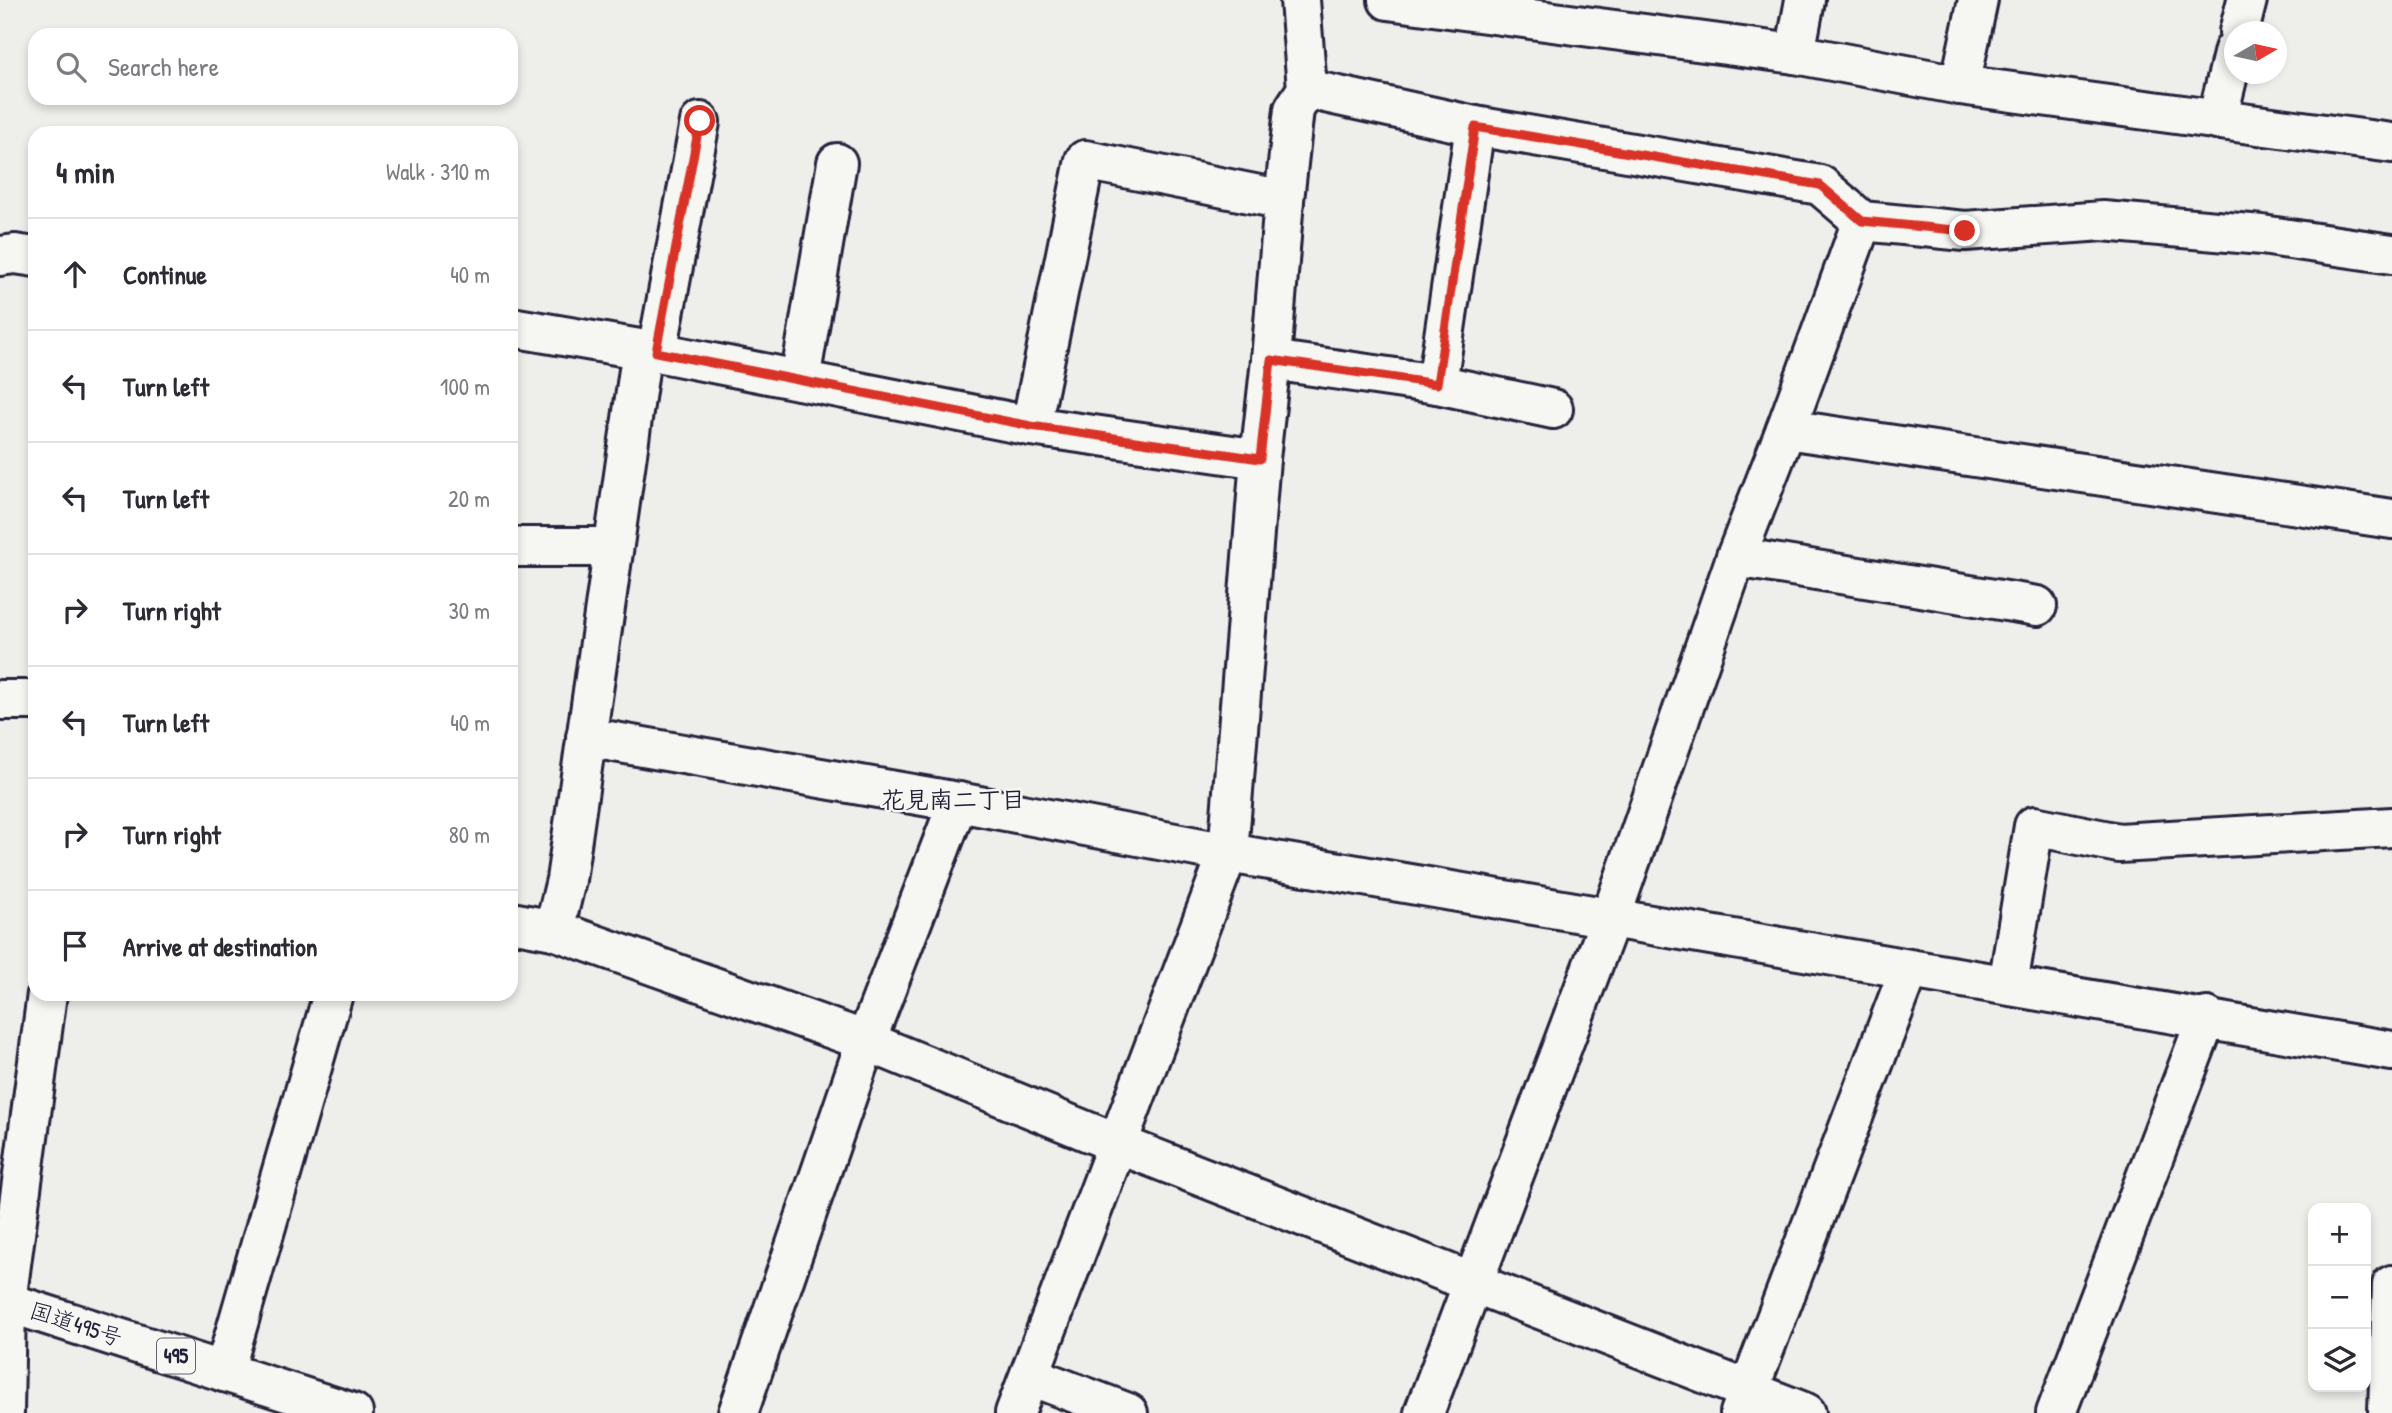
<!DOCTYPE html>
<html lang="en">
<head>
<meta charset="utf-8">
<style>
	:root { --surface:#fff; --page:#f2f2f3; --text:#2b2b33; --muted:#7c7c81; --line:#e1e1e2 }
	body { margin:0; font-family:"Patrick Hand","Klee One",sans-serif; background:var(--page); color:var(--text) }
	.controls { position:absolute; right:21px; bottom:21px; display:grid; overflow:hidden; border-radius:14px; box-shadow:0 4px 10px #0003 }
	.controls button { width:63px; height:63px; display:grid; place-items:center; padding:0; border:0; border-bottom:2px solid var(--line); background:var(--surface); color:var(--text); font:35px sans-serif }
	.compass { position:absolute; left:2224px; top:21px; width:63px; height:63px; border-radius:50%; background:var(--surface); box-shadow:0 4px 10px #0003; rotate:81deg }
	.stop { position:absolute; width:21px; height:21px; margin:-16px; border:5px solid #d93025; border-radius:50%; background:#fff }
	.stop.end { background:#d93025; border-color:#fff; box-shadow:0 2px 7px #0008 }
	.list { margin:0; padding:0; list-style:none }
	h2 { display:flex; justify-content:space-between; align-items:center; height:91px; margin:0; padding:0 28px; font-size:30px }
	h2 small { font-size:23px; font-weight:400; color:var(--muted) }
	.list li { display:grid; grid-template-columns:46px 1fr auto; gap:21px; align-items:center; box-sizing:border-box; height:112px; padding:0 28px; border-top:2px solid var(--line) }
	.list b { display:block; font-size:26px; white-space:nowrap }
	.list em { font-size:23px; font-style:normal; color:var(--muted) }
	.icon { flex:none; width:38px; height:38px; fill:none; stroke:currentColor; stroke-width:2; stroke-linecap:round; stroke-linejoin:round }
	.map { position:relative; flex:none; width:2392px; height:1413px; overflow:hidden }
	.search { position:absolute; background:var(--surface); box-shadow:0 4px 10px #0003; left:28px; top:28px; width:490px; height:77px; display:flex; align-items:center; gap:18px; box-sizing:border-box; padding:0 24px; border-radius:21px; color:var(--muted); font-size:26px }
	.panel { position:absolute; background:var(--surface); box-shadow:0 4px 10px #0003; left:28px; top:126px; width:490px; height:875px; border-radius:21px }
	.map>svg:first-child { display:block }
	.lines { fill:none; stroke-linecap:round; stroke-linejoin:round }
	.minor-casing { stroke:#22223b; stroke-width:44 }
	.highway-casing { stroke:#22223b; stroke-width:44 }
	.minor { stroke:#f6f6f2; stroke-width:38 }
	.highway { stroke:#f6f6f2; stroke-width:38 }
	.route { stroke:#d93025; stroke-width:9 }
	.labels { text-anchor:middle; stroke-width:5; stroke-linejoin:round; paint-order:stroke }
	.shield { fill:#f6f6f2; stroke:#626272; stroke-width:2 }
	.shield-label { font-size:21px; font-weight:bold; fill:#22223b }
	.street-label { font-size:23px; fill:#22223b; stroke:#f6f6f2 }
	.neighbourhood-label { font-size:24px; font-weight:bold; fill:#22223b; stroke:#f6f6f2 }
</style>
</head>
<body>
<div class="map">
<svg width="2392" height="1413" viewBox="0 0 2392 1413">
	<rect width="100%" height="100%" fill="#eeeeeb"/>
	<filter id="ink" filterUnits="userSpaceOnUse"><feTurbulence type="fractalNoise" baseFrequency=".0143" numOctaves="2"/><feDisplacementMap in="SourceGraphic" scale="14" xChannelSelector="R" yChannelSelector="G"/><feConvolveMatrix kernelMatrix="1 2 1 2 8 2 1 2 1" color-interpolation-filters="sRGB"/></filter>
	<g filter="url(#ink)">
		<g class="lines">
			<g class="minor-casing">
				<g id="minor">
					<polyline points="1388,0 1795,54 1960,85 2392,143"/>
					<polyline points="2239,32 2247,0"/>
					<polyline points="1795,54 1805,0"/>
					<polyline points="1960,85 1978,0"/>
					<polyline points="1307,89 1475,126 1820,185 1862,221 1965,231 2103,221 2262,235 2392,254"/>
					<polyline points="2217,120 2234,50"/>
					<polyline points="0,256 15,254 35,257"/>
					<polyline points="511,327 657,352 1031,426 1260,459"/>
					<polyline points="657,352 700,122"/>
					<polyline points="1271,360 1437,384 1553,409"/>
					<polyline points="800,380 837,163"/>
					<polyline points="1437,384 1475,126"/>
					<polyline points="1031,426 1085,160 1284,200"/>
					<polyline points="1786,429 2392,519"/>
					<polyline points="511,547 613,547"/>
					<polyline points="1736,557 2037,606"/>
					<polyline points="0,700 35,700"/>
					<polyline points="586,737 958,802 1228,853 2392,1051"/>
					<polyline points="511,922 554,930 566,880 642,349"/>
					<polyline points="554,930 866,1041 1118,1144 1806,1413"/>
					<polyline points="2008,985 2034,826 2119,843 2392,827"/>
					<polyline points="224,1372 333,994"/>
					<polyline points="1030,1376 1128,1413"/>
					<polyline points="4,1413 6,1302 47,994"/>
					<polyline points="738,1413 866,1041 958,802"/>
					<polyline points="1015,1413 1228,853 1260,459 1271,360 1284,200 1294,109 1307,89 1300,0"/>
					<polyline points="1424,1413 1611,917 1736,557 1786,429 1862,221"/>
					<polyline points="1740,1413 1909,970"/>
					<polyline points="2056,1413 2207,1017"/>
					<polyline points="2388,1413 2392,1285"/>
				</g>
			</g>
			<g class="highway-casing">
				<polyline id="highway" points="0,1300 353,1413"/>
			</g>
			<use href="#minor" class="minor"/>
			<use href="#highway" class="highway"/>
		</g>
	</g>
	<g class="lines" filter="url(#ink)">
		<polyline class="route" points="700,121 656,352 1031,426 1260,459 1271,360 1437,384 1475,127 1820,185 1862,221 1965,231"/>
	</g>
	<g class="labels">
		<rect class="shield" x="157" y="1338.5" width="38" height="35" rx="5"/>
		<g class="shield-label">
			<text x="176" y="1363">495</text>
		</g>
		<g class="street-label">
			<text transform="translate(76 1324) rotate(18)" y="8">国道495号</text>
		</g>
		<g class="neighbourhood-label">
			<text x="953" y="808">花見南二丁目</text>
		</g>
	</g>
</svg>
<div class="controls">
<button>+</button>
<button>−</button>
<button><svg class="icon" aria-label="layers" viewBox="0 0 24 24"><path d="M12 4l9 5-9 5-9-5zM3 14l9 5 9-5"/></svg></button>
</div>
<svg class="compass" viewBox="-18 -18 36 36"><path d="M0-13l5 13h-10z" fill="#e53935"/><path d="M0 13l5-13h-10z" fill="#7c7c81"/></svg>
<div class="stop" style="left:700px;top:121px"></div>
<div class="stop end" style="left:1965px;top:231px"></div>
<div class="search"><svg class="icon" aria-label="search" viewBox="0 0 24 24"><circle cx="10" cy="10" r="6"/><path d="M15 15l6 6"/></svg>Search here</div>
<section class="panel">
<h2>4 min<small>Walk · 310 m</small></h2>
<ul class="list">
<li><svg class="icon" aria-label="ahead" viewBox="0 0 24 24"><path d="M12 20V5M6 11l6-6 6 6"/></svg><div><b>Continue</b></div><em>40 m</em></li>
<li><svg class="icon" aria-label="left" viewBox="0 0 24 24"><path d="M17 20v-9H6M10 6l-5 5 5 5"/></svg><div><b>Turn left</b></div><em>100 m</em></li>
<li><svg class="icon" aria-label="left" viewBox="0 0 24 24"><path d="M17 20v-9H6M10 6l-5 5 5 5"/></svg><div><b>Turn left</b></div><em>20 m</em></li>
<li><svg class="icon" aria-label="right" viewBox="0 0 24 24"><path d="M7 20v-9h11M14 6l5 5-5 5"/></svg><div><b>Turn right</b></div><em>30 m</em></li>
<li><svg class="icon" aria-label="left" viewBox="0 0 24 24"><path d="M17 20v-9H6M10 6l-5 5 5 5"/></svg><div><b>Turn left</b></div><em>40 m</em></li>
<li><svg class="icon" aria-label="right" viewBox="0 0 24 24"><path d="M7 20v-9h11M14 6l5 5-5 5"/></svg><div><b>Turn right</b></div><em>80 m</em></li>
<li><svg class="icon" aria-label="arrive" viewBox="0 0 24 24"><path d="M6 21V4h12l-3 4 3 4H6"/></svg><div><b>Arrive at destination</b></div></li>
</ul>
</section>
</div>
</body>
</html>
